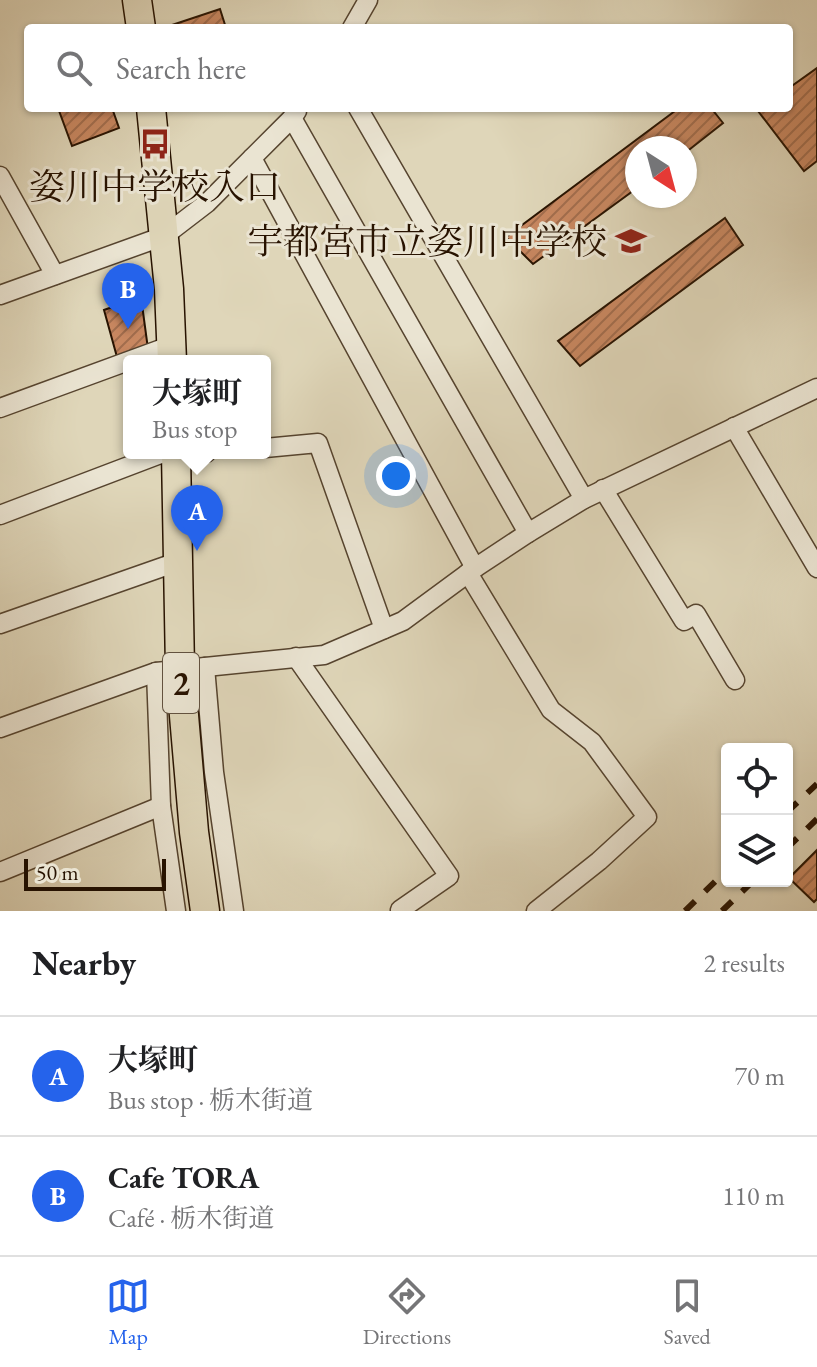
<!DOCTYPE html>
<html lang="en">
<head>
<meta charset="utf-8">
<style>
	:root { --surface:#fff; --page:#f2f2f2; --text:#202124; --muted:#757577; --line:#e0e0e0; --accent:#2563eb }
	body { margin:0; font-family:"EB Garamond","Noto Serif JP",serif; background:var(--page); color:var(--text) }
	.controls { position:absolute; right:24px; bottom:24px; display:grid; overflow:hidden; border-radius:8px; box-shadow:0 2px 6px #0004 }
	.controls button { width:72px; height:72px; display:grid; place-items:center; padding:0; border:0; border-bottom:2px solid var(--line); background:var(--surface); color:var(--text); font:40px sans-serif }
	.compass { position:absolute; left:625px; top:136px; width:72px; height:72px; border-radius:50%; background:var(--surface); box-shadow:0 2px 6px #0004; rotate:144deg }
	.scale { position:absolute; left:24px; bottom:20px; width:142px; box-sizing:border-box; padding-left:8px; border:4px solid #281301; border-top:0; font-size:22px; line-height:28px; white-space:nowrap; color:#281301; -webkit-text-stroke:6px #eae4d2; paint-order:stroke }
	.you { position:absolute; left:396px; top:476px; width:28px; height:28px; margin:-20px; border:6px solid #fff; border-radius:50%; background:#1a73e8; box-shadow:0 0 0 12px #1a73e833 }
	.badge { display:grid; place-items:center; width:52px; height:52px; border-radius:50%; background:var(--accent); color:#fff; font-size:26px; font-weight:700 }
	.pin { position:absolute; translate:-50% -66px; filter:drop-shadow(0 2px 4px #0008) }
	.pin::after { content:''; position:absolute; top:42px; width:28px; height:24px; background:inherit; clip-path:polygon(0 0,100% 0,50% 100%) }
	.popup { position:absolute; left:123px; top:355px; width:148px; height:104px; box-sizing:border-box; display:grid; place-content:center; border-radius:8px; background:var(--surface); filter:drop-shadow(0 2px 6px #0005); font-size:26px; white-space:nowrap; color:var(--muted) }
	.popup b { font-size:30px; color:var(--text) }
	.popup::after { content:''; position:absolute; left:50%; top:100%; margin-left:-16px; border:16px solid transparent; border-top-color:var(--surface) }
	.list { margin:0; padding:0; list-style:none }
	h2 { display:flex; justify-content:space-between; align-items:center; height:104px; margin:0; padding:0 32px; font-size:34px }
	h2 small { font-size:26px; font-weight:400; color:var(--muted) }
	.list li { display:grid; grid-template-columns:52px 1fr auto; gap:24px; align-items:center; box-sizing:border-box; height:120px; padding:0 32px; border-top:2px solid var(--line) }
	.list b { display:block; font-size:30px; white-space:nowrap }
	.list p { margin:0; font-size:26px; white-space:nowrap; color:var(--muted) }
	.list em { font-size:26px; font-style:normal; color:var(--muted) }
	.icon { flex:none; width:44px; height:44px; fill:none; stroke:currentColor; stroke-width:2; stroke-linecap:round; stroke-linejoin:round }
	.map { position:relative; flex:none; width:817px; height:911px; overflow:hidden }
	.search { position:absolute; background:var(--surface); box-shadow:0 2px 6px #0004; left:24px; right:24px; top:24px; height:88px; display:flex; align-items:center; gap:20px; box-sizing:border-box; padding:0 28px; border-radius:8px; color:var(--muted); font-size:30px }
	.sheet { height:344px; background:var(--surface) }
	nav { display:flex; justify-content:space-around; align-items:center; box-sizing:border-box; height:112px; border-top:2px solid var(--line); background:var(--surface); font-size:22px; color:var(--muted) }
	nav a { display:grid; justify-items:center; gap:4px }
	nav .on { color:var(--accent) }
	.map>svg:first-child { display:block }
	.building { fill:url(#building-hatch); stroke:#281301; stroke-width:2 }
	.lines { fill:none; stroke-linecap:round; stroke-linejoin:round }
	.minor-casing { stroke:#56442f; stroke-width:21 }
	.primary-casing { stroke:#281301; stroke-width:31 }
	.minor { stroke:#eae4d2; stroke-width:18 }
	.primary { stroke:#dfd6b9; stroke-width:28 }
	.rail { stroke:#281301; stroke-width:6; stroke-dasharray:14 14; stroke-linecap:butt }
	.labels { text-anchor:middle; stroke-width:6; stroke-linejoin:round; paint-order:stroke }
	.shield { fill:#eae4d2; stroke:#625240; stroke-width:2 }
	.shield-label { font-size:34px; font-weight:bold; fill:#281301 }
	.poi-label { font-size:36px; fill:#281301; stroke:#eae4d2 }
</style>
</head>
<body>
<div class="map">
<svg width="817" height="911" viewBox="0 0 817 911">
	<defs>
		<pattern id="building-hatch" width="6" height="6" patternUnits="userSpaceOnUse" patternTransform="scale(2)"><rect width="6" height="6" fill="#c88760"/><path d="M-1 1l2-2M0 6l6-6M5 7l2-2" fill="none" stroke="#a26d4d"/></pattern>
	</defs>
	<rect width="100%" height="100%" fill="#dfd6b9"/>
	<filter id="stains"><feTurbulence type="fractalNoise" baseFrequency=".0025" numOctaves="4"/><feColorMatrix values="0 0 0 0 .2 0 0 0 0 .09 0 0 0 0 .02 0 0 0 .5 -.17"/></filter>
	<radialGradient id="worn" r=".72"><stop offset=".6" stop-color="#630" stop-opacity="0"/><stop offset="1" stop-color="#630" stop-opacity=".3"/></radialGradient>
	<g class="building">
		<polygon points="220,9 226,28 167,28 166,27"/>
		<polygon points="817,68 817,161 804,171 758,111 762,108 789,108 789,88"/>
		<polygon points="58,108 112,108 119,128 72,146"/>
		<polygon points="679,108 711,108 723,123 685,153 685,148 637,148 637,188 533,264 506,237"/>
		<polygon points="725,218 743,245 580,366 558,341"/>
		<polygon points="141,297 148,349 117,357 104,310"/>
		<polygon points="817,850 817,899 814,902 789,878"/>
	</g>
	<g class="lines">
		<g class="minor-casing">
			<g id="minor">
				<polyline points="352,28 368,0"/>
				<polyline points="358,108 584,499"/>
				<polyline points="292,118 528,533"/>
				<polyline points="252,158 475,568"/>
				<polyline points="0,176 55,275"/>
				<polyline points="0,295 164,236 207,203 292,118 297,111"/>
				<polyline points="0,408 172,345"/>
				<polyline points="734,427 817,568"/>
				<polyline points="265,448 318,443 384,629"/>
				<polyline points="176,456 206,453"/>
				<polyline points="603,489 684,621 696,614 735,680"/>
				<polyline points="0,515 163,453"/>
				<polyline points="468,573 551,710 592,742 647,817 599,861 536,911"/>
				<polyline points="0,624 177,562"/>
				<polyline points="296,657 449,876 400,910"/>
				<polyline points="205,667 214,772 234,911"/>
				<polyline points="156,672 161,806 176,911"/>
				<polyline points="0,728 156,672 324,655 403,621 475,568 528,533 584,499 817,388"/>
				<polyline points="0,872 161,806"/>
			</g>
		</g>
		<g class="primary-casing">
			<g id="primary">
				<polyline points="137,0 141,28"/>
				<polyline points="151,108 169,289 172,361"/>
				<polyline points="176,453 180,669 194,832 205,911"/>
			</g>
		</g>
		<use href="#minor" class="minor"/>
		<use href="#primary" class="primary"/>
		<g class="rail">
			<polyline points="787,812 817,784"/>
			<polyline points="787,848 817,819"/>
			<polyline points="685,911 727,870"/>
			<polyline points="722,911 753,881"/>
		</g>
	</g>
	<defs>
		<g id="bus-bare" transform="scale(2.4)"><path d="M-5-6H5V4H4V6H2V4H-2V6H-4V4H-5ZM-3.5-4V0h7V-4ZM-3.5 1.2v1.5H-2V1.2ZM2 1.2v1.5H3.5V1.2Z" fill="#8f2418" stroke="#eae4d2" stroke-width="2.5" paint-order="stroke"/></g>
		<g id="school-bare" transform="scale(2.4)"><path d="M0-5L7-2L0 1L-7-2ZM-4 1L0 2.5L4 1V4Q0 6-4 4Z" fill="#8f2418" stroke="#eae4d2" stroke-width="2.5" paint-order="stroke"/></g>
	</defs>
	<g fill-rule="evenodd">
		<use href="#bus-bare" x="155" y="144"/>
		<use href="#school-bare" x="631" y="241"/>
	</g>
	<g class="labels">
		<rect class="shield" x="163" y="653" width="36" height="60" rx="6"/>
		<g class="shield-label">
			<text x="181" y="695">2</text>
		</g>
		<g class="poi-label">
			<text x="155" y="199">姿川中学校入口</text>
			<text x="607" y="254" text-anchor="end">宇都宮市立姿川中学校</text>
		</g>
	</g>
	<rect width="100%" height="100%" filter="url(#stains)"/>
	<rect width="100%" height="100%" fill="url(#worn)"/>
</svg>
<div class="controls">
<button><svg class="icon" aria-label="locate" viewBox="0 0 24 24"><circle cx="12" cy="12" r="6"/><path d="M12 2v4M12 18v4M2 12h4M18 12h4"/></svg></button>
<button><svg class="icon" aria-label="layers" viewBox="0 0 24 24"><path d="M12 4l9 5-9 5-9-5zM3 14l9 5 9-5"/></svg></button>
</div>
<svg class="compass" viewBox="-18 -18 36 36"><path d="M0-13l5 13h-10z" fill="#e53935"/><path d="M0 13l5-13h-10z" fill="#757577"/></svg>
<div class="scale">50 m</div>
<div class="you"></div>
<div class="pin badge" style="left:197px;top:551px">A</div>
<div class="popup"><b>大塚町</b>Bus stop</div>
<div class="pin badge" style="left:128px;top:329px">B</div>
<div class="search"><svg class="icon" aria-label="search" viewBox="0 0 24 24"><circle cx="10" cy="10" r="6"/><path d="M15 15l6 6"/></svg>Search here</div>
</div>
<section class="sheet">
<h2>Nearby<small>2 results</small></h2>
<ul class="list">
<li><span class="badge">A</span><div><b>大塚町</b><p>Bus stop · 栃木街道</p></div><em>70 m</em></li>
<li><span class="badge">B</span><div><b>Cafe TORA</b><p>Café · 栃木街道</p></div><em>110 m</em></li>
</ul>
</section>
<nav>
<a class="on"><svg class="icon" aria-label="map" viewBox="0 0 24 24"><path d="M3 6l6-2 6 2 6-2v14l-6 2-6-2-6 2zM9 4v14M15 6v14"/></svg>Map</a>
<a><svg class="icon" aria-label="directions" viewBox="0 0 24 24"><path d="M12 3l9 9-9 9-9-9zM9 14v-3h6M13 9l2 2-2 2"/></svg>Directions</a>
<a><svg class="icon" aria-label="saved" viewBox="0 0 24 24"><path d="M7 4h10v16l-5-4-5 4z"/></svg>Saved</a>
</nav>
</body>
</html>
